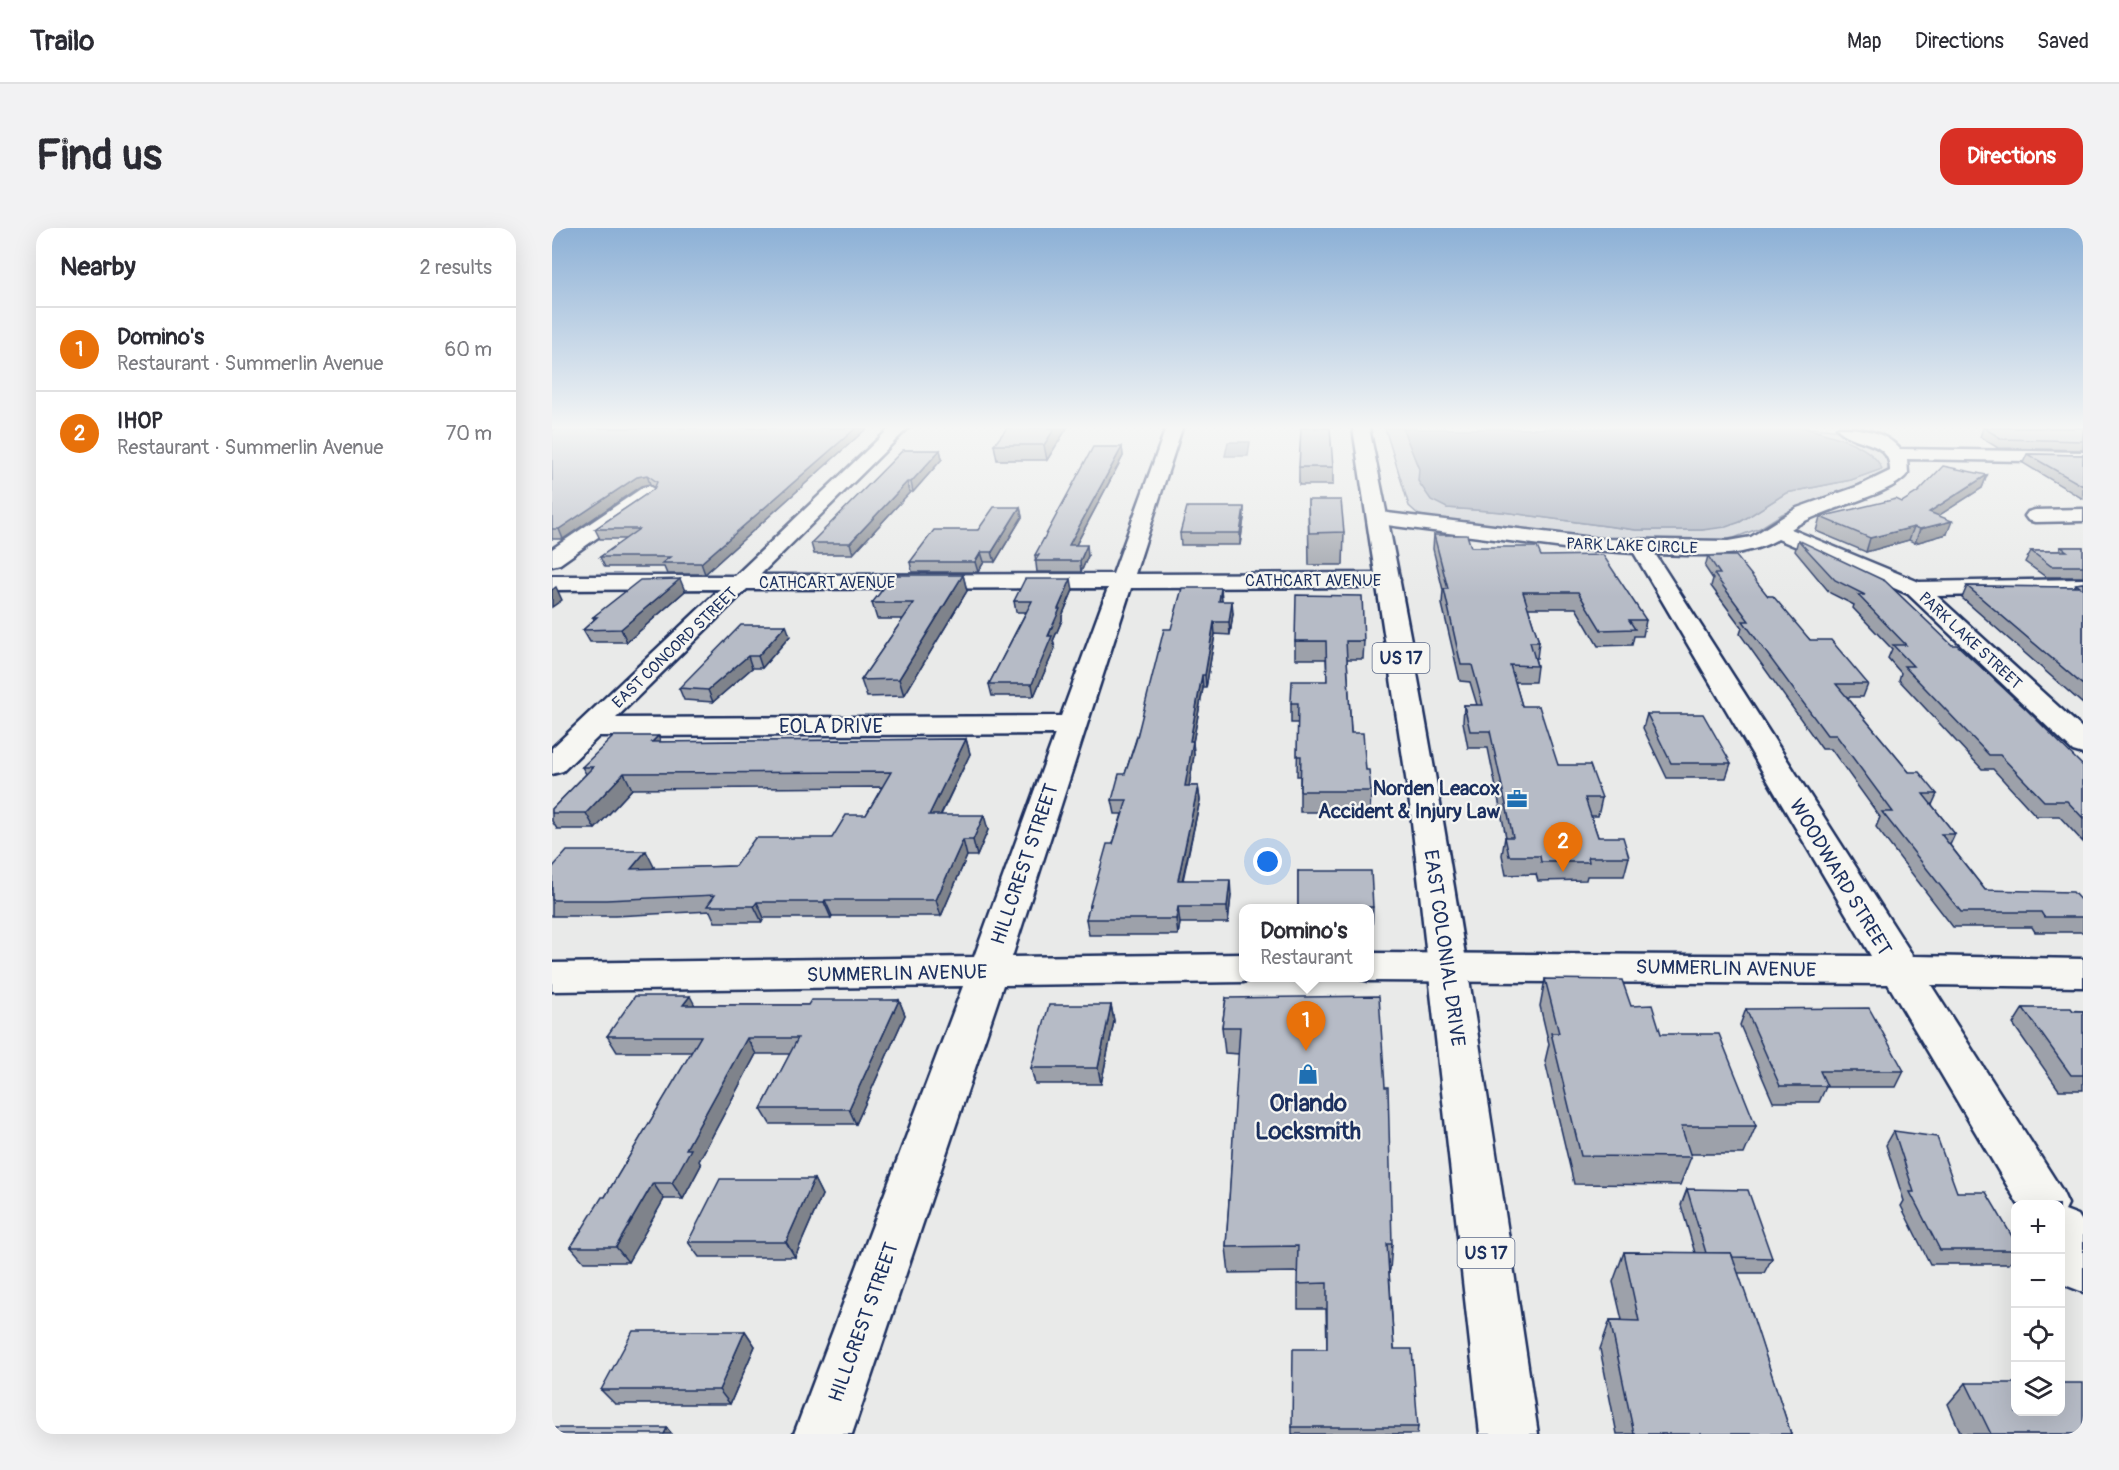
<!DOCTYPE html>
<html lang="en">
<head>
<meta charset="utf-8">
<style>
	:root { --surface:#fff; --page:#f2f2f3; --text:#2b2b33; --muted:#7c7c81; --line:#e1e1e2; --accent:#d93025 }
	body { margin:0; font-family:Pangolin,sans-serif; background:var(--page); color:var(--text) }
	.controls { position:absolute; right:18px; bottom:18px; display:grid; overflow:hidden; border-radius:12px; box-shadow:0 6px 24px #0002 }
	.controls button { width:54px; height:54px; display:grid; place-items:center; padding:0; border:0; border-bottom:2px solid var(--line); background:var(--surface); color:var(--text); font:30px sans-serif }
	.you { position:absolute; left:716px; top:634px; width:21px; height:21px; margin:-15px; border:4px solid #fff; border-radius:50%; background:#1a73e8; box-shadow:0 0 0 9px #1a73e833 }
	.badge { display:grid; place-items:center; width:39px; height:39px; border-radius:50%; background:var(--accent); color:#fff; font-size:20px; font-weight:700 }
	.pin { position:absolute; translate:-50% -50px; filter:drop-shadow(0 2px 3px #0008) }
	.pin::after { content:''; position:absolute; top:32px; width:21px; height:18px; background:inherit; clip-path:polygon(0 0,100% 0,50% 100%) }
	.popup { position:absolute; left:687px; top:676px; width:135px; height:78px; box-sizing:border-box; display:grid; place-content:center; border-radius:12px; background:var(--surface); filter:drop-shadow(0 2px 4px #0005); font-size:20px; white-space:nowrap; color:var(--muted) }
	.popup b { font-size:22px; color:var(--text) }
	.popup::after { content:''; position:absolute; left:50%; top:100%; margin-left:-12px; border:12px solid transparent; border-top-color:var(--surface) }
	.list { margin:0; padding:0; list-style:none }
	h2 { display:flex; justify-content:space-between; align-items:center; height:78px; margin:0; padding:0 24px; font-size:26px }
	h2 small { font-size:20px; font-weight:400; color:var(--muted) }
	.list li { display:grid; grid-template-columns:39px 1fr auto; gap:18px; align-items:center; box-sizing:border-box; height:84px; padding:0 24px; border-top:2px solid var(--line) }
	.list b { display:block; font-size:22px; white-space:nowrap }
	.list p { margin:0; font-size:20px; white-space:nowrap; color:var(--muted) }
	.list em { font-size:20px; font-style:normal; color:var(--muted) }
	.icon { flex:none; width:33px; height:33px; fill:none; stroke:currentColor; stroke-width:2; stroke-linecap:round; stroke-linejoin:round }
	.map { position:relative; flex:none; width:1531px; height:1206px; overflow:hidden; border-radius:18px }
	header { display:flex; align-items:center; gap:36px; box-sizing:border-box; height:84px; padding:0 30px; background:var(--surface); border-bottom:2px solid var(--line) }
	header strong { font-size:28px }
	nav { display:flex; gap:33px; margin-inline-start:auto; font-size:21px }
	.intro { display:flex; align-items:center; justify-content:space-between; box-sizing:border-box; height:144px; padding:0 36px }
	h1 { margin:0; font-size:42px }
	.button { padding:15px 27px; border-radius:18px; background:var(--accent); color:#fff; font-size:21px; font-weight:700 }
	main { display:flex; gap:36px; padding:0 36px }
	aside { flex:1; background:var(--surface); border-radius:18px; box-shadow:0 6px 24px #0002 }
	.map>svg:first-child { display:block }
	.green { fill:#caced5; stroke:#727e9a; stroke-width:1.5 }
	.water { fill:#a2aaba; stroke:#6c7995; stroke-width:1.5 }
	.lines { fill:none; stroke-linecap:round; stroke-linejoin:round }
	.minor-casing { stroke:#1b2f5e; stroke-width:5 }
	.highway-casing { stroke:#1b2f5e; stroke-width:5 }
	.minor { fill:#f6f6f2; fill-rule:evenodd }
	.highway { fill:#f6f6f2; fill-rule:evenodd }
	.wall { fill:#9da1aa; stroke:#1b2f5e; stroke-width:1.5 }
	.shaded-wall { fill:#7f838b; stroke:#1b2f5e; stroke-width:1.5 }
	.building { fill:#b6bbc6; stroke:#1b2f5e; stroke-width:1.5 }
	.labels { text-anchor:middle; stroke-width:4.5; stroke-linejoin:round; paint-order:stroke }
	.far-street-label { font-size:16px; fill:#1b2f5e; stroke:#f6f6f2 }
	.shield { fill:#f6f6f2; stroke:#5d6b8a; stroke-width:1.5 }
	.shield-label { font-size:18px; font-weight:bold; fill:#1b2f5e }
	.street-label { font-size:20px; fill:#1b2f5e; stroke:#f6f6f2 }
	.poi-label { font-size:20px; font-weight:bold; fill:#1b2f5e; stroke:#f6f6f2; text-anchor:end }
	.near-poi-label { font-size:24px; font-weight:bold; fill:#1b2f5e; stroke:#f6f6f2 }
</style>
</head>
<body>
<header>
<strong>Trailo</strong>
<nav><a>Map</a><a>Directions</a><a>Saved</a></nav>
</header>
<div class="intro"><h1>Find us</h1><a class="button">Directions</a></div>
<main>
<aside>
<h2>Nearby<small>2 results</small></h2>
<ul class="list">
<li><span class="badge" style="background:#e8710a">1</span><div><b>Domino's</b><p>Restaurant · Summerlin Avenue</p></div><em>60 m</em></li>
<li><span class="badge" style="background:#e8710a">2</span><div><b>IHOP</b><p>Restaurant · Summerlin Avenue</p></div><em>70 m</em></li>
</ul>
</aside>
<div class="map">
<svg width="1531" height="1206" viewBox="0 0 1531 1206">
	<rect width="100%" height="100%" fill="#e9eae9"/>
	<filter id="ink" filterUnits="userSpaceOnUse"><feTurbulence type="fractalNoise" baseFrequency=".0167" numOctaves="2"/><feDisplacementMap in="SourceGraphic" scale="12" xChannelSelector="R" yChannelSelector="G"/><feConvolveMatrix kernelMatrix="1 2 1 2 8 2 1 2 1" color-interpolation-filters="sRGB"/></filter>
	<g filter="url(#ink)">
		<path class="green" d="M833 200H853L851 201 867 241 895 280 951 284 1084 302H1150L1188 294 1234 265 1299 252 1329 241 1270 205 1252 200C1287 200 1319 207 1340 238L1328 249 1230 286 1208 300 1182 310 1142 316 1096 317 921 298 867 287 857 278Z"/>
		<g class="water">
			<path d="M1252 200C1277 207 1318 214 1330 241L1299 252 1234 265 1188 294 1174 299 1150 302H1084L951 284 895 280 879 272 866 253 867 241 851 201Z"/>
			<polygon points="676,214 698,214 696,228 673,228"/>
		</g>
		<g class="lines">
			<g class="minor-casing">
				<g id="minor">
					<path d="M338 200H356L208 347 561 346 614 200H630L583 346 837 345 845 347 848 352 845 357 837 359 579 360 460 729 691 726V750H705L691 754 451 757 300 1206H242L411 758 0 763V735L422 729 503 506 47 508 11 543 0 546V520L168 361 0 362V348H183ZM556 360 509 488 64 490 195 361Z"/>
					<path d="M1285 200C1308 200 1331 202 1348 221L1531 224V234L1355 231 1356 245C1339 269 1268 280 1239 301L1367 354 1531 351V365L1385 368 1531 501V526L1521 523 1356 366 1226 311C1190 332 1144 327 1103 326L1361 728 1531 731V759L1379 757 1509 961 1516 976 1513 982 1526 987 1531 995V1064L1513 1057 1508 1050V976H1466L1336 756 817 753 806 750H817V725L1319 728 1082 325 1012 320 827 296 820 294 817 290 820 286 827 284 1049 311 1176 313 1199 309 1245 280 1307 258 1338 243C1339 210 1300 218 1285 200Z"/>
					<polygon points="97,258 106,264 104,268 8,336 0,338 0,321 90,260"/>
					<polygon points="1531,281 1531,293 1483,294 1476,292 1473,288 1476,284 1483,282"/>
				</g>
			</g>
			<g class="highway-casing">
				<path id="highway" d="M801 200H817C887 533 936 869 986 1206H928L858 576Z"/>
			</g>
			<use href="#minor" class="minor"/>
			<use href="#highway" class="highway"/>
		</g>
		<g class="wall">
			<polygon points="315,200 153,346 115,346 112,339 53,339 48,329 74,311 48,311 43,301 102,261 102,259 98,256 89,258 11,311 0,311 0,203"/>
			<polygon points="515,200 495,232 445,232 442,217"/>
			<polygon points="1431,200 1531,200 1531,222 1446,220 1428,209"/>
			<polygon points="570,219 571,228 524,317 536,328 529,344 485,344 483,327"/>
			<polygon points="388,222 390,231 361,264 358,264 301,326 262,326 259,315"/>
			<polygon points="1475,226 1531,227 1531,271 1471,235"/>
			<rect x="747" y="239" width="34" height="18"/>
			<polygon points="1435,247 1430,260 1387,287 1395,306 1363,315 1357,312 1314,324 1264,303 1268,289 1350,274"/>
			<polygon points="756,272 792,304 791,337 757,337"/>
			<polygon points="468,279 470,289 443,334 432,334 426,344 360,344 358,334 426,302"/>
			<polygon points="692,290 688,317 629,317 628,305"/>
			<polygon points="882,307 919,319 989,328 1094,392 1091,408 1082,408 1080,417 1046,418 1024,380 976,380 987,414 985,430 983,430 985,438 983,454 963,454 970,478 1006,537 1050,570 1046,588 1039,588 1046,609 1077,629 1072,648 1035,648 1034,652 986,653 984,646 954,647 950,627 953,609 954,609 936,520 916,520 911,494 912,477 925,477 918,454 908,453 890,376 891,362 881,321"/>
			<polygon points="1246,312 1400,417 1531,538 1531,614 1507,588 1484,588 1441,541 1430,541 1347,452 1349,445 1336,430 1340,421 1301,380 1302,377 1278,365 1243,323"/>
			<polygon points="1509,319 1531,319 1531,349 1494,349 1473,334 1479,323 1507,323"/>
			<polygon points="1156,328 1216,368 1258,412 1316,456 1311,469 1295,469 1357,544 1385,566 1380,577 1403,606 1398,617 1433,662 1531,675 1531,704 1483,704 1480,699 1401,699 1324,599 1328,589 1279,521 1270,521 1188,406 1190,400 1159,358 1161,351 1153,339"/>
			<polygon points="411,347 415,363 352,468 315,469 309,452 351,391 325,391 320,375"/>
			<polygon points="1531,355 1531,476 1410,370 1415,358 1522,359 1524,356"/>
			<polygon points="521,362 510,388 510,392 501,413 503,420 482,468 440,468 437,456 474,384 464,384 462,373"/>
			<polygon points="133,363 75,414 38,414 31,402 42,392 41,389"/>
			<polygon points="670,373 681,385 678,407 663,406 654,460 651,460 641,514 642,527 637,558 646,558 648,572 631,652 679,667 676,695 628,695 626,707 537,707 534,691 561,616 570,586 563,586 560,572 573,546 619,401"/>
			<polygon points="238,408 210,440 200,440 161,474 132,472 127,460"/>
			<polygon points="743,413 812,413 811,431 795,431 799,505 814,542 819,563 818,584 748,584 748,548 745,548 746,495 739,495 739,475 775,453 774,431 743,431"/>
			<polygon points="1095,486 1179,535 1174,550 1115,550 1091,500"/>
			<polygon points="414,511 418,526 389,587 436,602 425,628 415,628 389,688 280,688 279,690 212,690 210,694 163,694 158,683 63,688 0,688 0,640 102,639 101,641 183,638 280,610 314,587 330,559 80,561 43,601 5,601 0,593 0,581 34,546 30,539 109,514"/>
			<polygon points="746,643 821,679 820,702 817,702 817,681 746,681"/>
			<polygon points="993,751 1079,778 1204,898 1192,926 1138,926 1139,929 1128,957 1022,956 993,833 997,816 988,778"/>
			<polygon points="674,770 840,1016 838,1042 837,1042 842,1121 866,1199 865,1206 740,1206 740,1199 775,1121 774,1081 746,1081 746,1044 677,1045 674,1019 687,826 673,825 670,799"/>
			<polygon points="347,772 353,787 304,896 218,896 209,881 238,826 204,826 147,933 149,937 131,971 112,971 76,1034 32,1034 19,1019 53,969 140,824 65,824 55,808 143,777 256,777"/>
			<polygon points="559,777 562,793 549,856 483,856 479,840"/>
			<polygon points="1471,780 1531,783 1531,862 1507,862 1461,796"/>
			<polygon points="1194,781 1352,843 1344,859 1274,859 1267,874 1221,874 1188,797"/>
			<polygon points="1342,903 1405,964 1464,1015 1464,1028 1457,1036 1378,1036 1349,978 1352,973 1334,917"/>
			<polygon points="262,951 270,967 243,1029 147,1029 136,1014"/>
			<polygon points="1135,961 1220,1030 1212,1045 1186,1045 1239,1206 1065,1206 1048,1121 1058,1092 1070,1092 1061,1054 1072,1024 1143,1025 1129,977"/>
			<polygon points="193,1103 203,1118 178,1176 63,1176 49,1162"/>
			<polygon points="1414,1155 1531,1206 1409,1206 1396,1176"/>
		</g>
		<g class="shaded-wall">
			<polygon points="304,200 315,200 153,346 149,335"/>
			<polygon points="503,200 515,200 495,232 492,217"/>
			<polygon points="570,219 571,228 518,328 517,317"/>
			<polygon points="388,222 390,231 361,264 359,254"/>
			<polygon points="95,247 98,256 89,258 11,311 7,301 85,249"/>
			<polygon points="1435,247 1430,260 1372,297 1377,284"/>
			<polygon points="355,254 358,264 301,326 298,315"/>
			<polygon points="468,279 470,289 443,334 440,324"/>
			<polygon points="692,279 692,290 688,317 688,305"/>
			<polygon points="1400,293 1395,306 1363,315 1368,301"/>
			<polygon points="1362,299 1357,312 1314,324 1318,310"/>
			<polygon points="535,317 536,328 529,344 528,333"/>
			<polygon points="429,324 432,334 426,344 423,334"/>
			<polygon points="411,347 415,363 352,468 347,451"/>
			<polygon points="128,351 133,363 75,414 69,401"/>
			<polygon points="519,351 521,362 510,388 510,392 501,413 503,420 482,468 480,456 506,381"/>
			<polygon points="4,359 10,372 0,379 0,362"/>
			<polygon points="669,360 670,372 667,385 667,373"/>
			<polygon points="680,373 681,385 678,407 677,394"/>
			<polygon points="662,394 663,406 654,460 653,447"/>
			<polygon points="234,397 238,408 210,440 206,428"/>
			<polygon points="196,428 200,440 161,474 156,462"/>
			<polygon points="650,447 651,460 641,514 642,527 635,572 633,558 638,513"/>
			<polygon points="106,508 113,523 100,514"/>
			<polygon points="414,511 418,526 381,602 377,587"/>
			<polygon points="72,545 80,561 43,601 34,585"/>
			<polygon points="646,558 648,572 627,667 626,652"/>
			<polygon points="432,587 436,602 425,628 421,612"/>
			<polygon points="411,612 415,628 389,688 384,672"/>
			<polygon points="94,623 102,639 87,657 79,641"/>
			<polygon points="678,652 679,667 676,695 675,679"/>
			<polygon points="273,672 280,688 279,690 272,674"/>
			<polygon points="205,674 212,690 210,694 202,678"/>
			<polygon points="626,679 628,695 626,707 624,691"/>
			<polygon points="138,768 146,783 131,777"/>
			<polygon points="347,772 353,787 304,896 297,881"/>
			<polygon points="559,777 562,793 549,856 546,840"/>
			<polygon points="195,810 204,826 147,933 149,937 131,971 120,955 134,921"/>
			<polygon points="262,951 270,967 243,1029 234,1014"/>
			<polygon points="101,955 112,971 76,1034 64,1019"/>
			<polygon points="193,1103 203,1118 178,1176 167,1162"/>
			<polygon points="115,1200 120,1206 112,1206"/>
		</g>
		<g class="building">
			<polygon points="5,200 304,200 149,335 110,335 118,329 48,329 87,301 43,301 102,261 105,254 95,247 85,249 7,301 0,301 0,203"/>
			<polygon points="455,200 503,200 492,217 442,217"/>
			<polygon points="749,200 778,200 781,239 747,239"/>
			<polygon points="1432,200 1531,200 1531,213 1450,211"/>
			<polygon points="541,219 570,219 517,317 535,317 528,333 483,333 487,327 483,327"/>
			<polygon points="351,222 388,222 359,254 355,254 298,315 259,315"/>
			<polygon points="1475,226 1531,227 1531,258"/>
			<polygon points="1391,238 1435,247 1377,284 1400,293 1368,301 1362,299 1318,310 1268,289 1344,271 1350,274 1366,264"/>
			<polygon points="756,272 789,272 792,304 757,305"/>
			<polygon points="442,279 468,279 440,324 429,324 423,334 358,334 382,302 426,302"/>
			<polygon points="635,279 692,279 688,305 628,305"/>
			<polygon points="882,307 915,307 919,319 985,319 989,328 1051,327 1094,392 1077,392 1083,401 1049,402 1026,364 971,364 987,414 978,414 985,438 958,437 970,478 987,478 1006,537 1038,537 1050,570 1033,570 1046,609 1071,609 1077,629 1036,629 1037,634 989,634 988,628 957,628 953,609 961,609 938,503 918,503 912,477 931,477 920,437 909,437 892,361 896,361"/>
			<polygon points="1246,312 1333,353 1400,417 1405,417 1475,482 1531,538 1531,590 1515,573 1492,573 1448,527 1437,527 1352,438 1361,438 1341,417 1354,417 1306,367 1313,367 1283,352"/>
			<polygon points="1509,319 1531,319 1531,338 1499,338 1479,323 1515,323"/>
			<polygon points="1156,328 1184,328 1216,368 1221,368 1258,412 1279,412 1316,456 1284,456 1357,544 1367,544 1385,566 1371,566 1403,606 1389,606 1433,662 1521,664 1531,675 1531,689 1492,689 1489,684 1409,684 1330,584 1341,584 1284,507 1275,507 1191,393 1197,393 1162,346 1168,346"/>
			<polygon points="342,347 411,347 347,451 309,452 362,375 320,375"/>
			<polygon points="128,351 69,401 31,402 45,389 41,389 88,352"/>
			<polygon points="473,351 519,351 506,381 508,381 496,408 500,408 480,456 437,456 480,373 462,373"/>
			<polygon points="1531,355 1531,457 1415,358 1528,359 1524,356"/>
			<polygon points="630,360 669,360 667,373 680,373 677,394 662,394 653,447 650,447 638,513 641,513 633,558 646,558 626,652 678,652 675,679 626,679 624,691 534,691 555,616 561,616 575,572 560,572 567,546 573,546 584,513 612,401 619,401"/>
			<polygon points="744,367 810,368 812,413 794,413 799,505 811,505 814,542 817,542 819,563 748,563 749,528 745,528 746,475 739,475 740,453 775,453 774,413 743,413"/>
			<polygon points="189,397 234,397 206,428 196,428 156,462 127,460"/>
			<polygon points="1095,486 1151,486 1179,535 1119,535"/>
			<polygon points="62,508 106,508 100,514 414,511 377,587 432,587 421,612 411,612 384,672 273,672 272,674 205,674 202,678 155,678 163,667 54,672 0,672 0,640 15,623 94,623 79,641 183,638 203,610 280,610 294,587 314,587 339,544 72,545 34,585 0,585 0,581 41,539 30,539"/>
			<polygon points="746,643 819,643 821,679 746,679"/>
			<polygon points="993,751 1070,752 1079,778 1100,777 1109,806 1167,806 1204,898 1129,898 1139,929 1029,928 999,805 1007,805"/>
			<polygon points="83,768 138,768 131,777 256,777 259,772 347,772 297,881 209,881 246,810 195,810 134,921 139,921 120,955 101,955 64,1019 19,1019 50,969 53,969 149,808 55,808"/>
			<polygon points="827,768 833,859 836,859 840,1016 835,1016 842,1121 860,1121 866,1199 740,1199 741,1121 775,1121 775,1055 745,1056 746,1018 674,1019 688,799 670,799 674,770"/>
			<polygon points="497,777 559,777 546,840 479,840"/>
			<polygon points="1317,780 1352,843 1268,843 1275,858 1228,858 1194,781"/>
			<polygon points="1471,780 1519,780 1521,783 1531,783 1531,847 1519,847"/>
			<polygon points="1342,903 1385,909 1405,964 1434,964 1464,1015 1464,1022 1388,1022 1358,964 1362,964"/>
			<polygon points="168,951 262,951 234,1014 136,1014"/>
			<polygon points="1135,961 1196,962 1220,1030 1181,1029 1179,1025 1154,1025"/>
			<polygon points="1072,1024 1179,1025 1195,1070 1239,1206 1082,1206 1058,1092 1087,1093"/>
			<polygon points="81,1103 193,1103 167,1162 49,1162"/>
			<polygon points="1414,1155 1464,1155 1464,1184 1509,1184 1509,1155 1531,1155 1531,1206 1439,1206"/>
			<polygon points="3,1200 115,1200 112,1206 0,1206"/>
		</g>
	</g>
	<linearGradient id="sky" x2="0" y2="1"><stop stop-color="#8cb0d6"/><stop offset="0.54" stop-color="#f5f6f5"/><stop offset="1" stop-color="#f5f6f5" stop-opacity="0"/></linearGradient>
	<rect width="1531" height="369" fill="url(#sky)"/>
	<defs>
		<g id="office-bare" transform="scale(1.62)"><path d="M-6-3h4V-5.5h4V-3h4V5H-6ZM-1-4.5V-3h2v-1.5ZM-6 0V1H6V0Z" fill="#1f6fb2" stroke="#f6f6f2" stroke-width="2.5" paint-order="stroke"/></g>
		<g id="shop-bare" transform="scale(1.62)"><path d="M-5-2.5h2.3a2.7 3.5 0 0 1 5.4 0H5L5.5 6h-11ZM-1.5-2.5h3a1.5 2.3 0 0 0-3 0Z" fill="#1f6fb2" stroke="#f6f6f2" stroke-width="2.5" paint-order="stroke"/></g>
	</defs>
	<g fill-rule="evenodd">
		<use href="#office-bare" x="965" y="571"/>
		<use href="#shop-bare" x="756" y="846"/>
	</g>
	<g class="labels">
		<g class="far-street-label">
			<text transform="translate(1080 317) rotate(2)" y="6">PARK LAKE CIRCLE</text>
			<text x="761" y="358">CATHCART AVENUE</text>
			<text x="275" y="360">CATHCART AVENUE</text>
			<text transform="translate(1419 412) rotate(43)" y="6">PARK LAKE STREET</text>
			<text transform="translate(122 419) rotate(-44)" y="6">EAST CONCORD STREET</text>
		</g>
		<g class="shield">
			<rect x="820.5" y="415" width="57" height="30" rx="4.5"/>
			<rect x="905.5" y="1010" width="57" height="30" rx="4.5"/>
		</g>
		<g class="shield-label">
			<text x="849" y="436">US 17</text>
			<text x="934" y="1031">US 17</text>
		</g>
		<g class="street-label">
			<text x="279" y="505">EOLA DRIVE</text>
			<text transform="translate(472 636) rotate(-71)" y="7">HILLCREST STREET</text>
			<text transform="translate(1289 649) rotate(59)" y="7">WOODWARD STREET</text>
			<text transform="translate(893 720) rotate(82)" y="7">EAST COLONIAL DRIVE</text>
			<text transform="translate(1174 740) rotate(1)" y="7">SUMMERLIN AVENUE</text>
			<text transform="translate(345 745) rotate(-1)" y="7">SUMMERLIN AVENUE</text>
			<text transform="translate(311 1094) rotate(-70)" y="7">HILLCREST STREET</text>
		</g>
		<g class="poi-label">
			<text x="948" y="567">Norden Leacox<tspan x="948" dy="23">Accident &amp; Injury Law</tspan></text>
		</g>
		<g class="near-poi-label">
			<text x="756" y="883">Orlando<tspan x="756" dy="28">Locksmith</tspan></text>
		</g>
	</g>
</svg>
<div class="controls">
<button>+</button>
<button>−</button>
<button><svg class="icon" aria-label="locate" viewBox="0 0 24 24"><circle cx="12" cy="12" r="6"/><path d="M12 2v4M12 18v4M2 12h4M18 12h4"/></svg></button>
<button><svg class="icon" aria-label="layers" viewBox="0 0 24 24"><path d="M12 4l9 5-9 5-9-5zM3 14l9 5 9-5"/></svg></button>
</div>
<div class="you"></div>
<div class="pin badge" style="left:754px;top:823px;background:#e8710a">1</div>
<div class="popup"><b>Domino's</b>Restaurant</div>
<div class="pin badge" style="left:1011px;top:644px;background:#e8710a">2</div>
</div>
</main>
</body>
</html>
